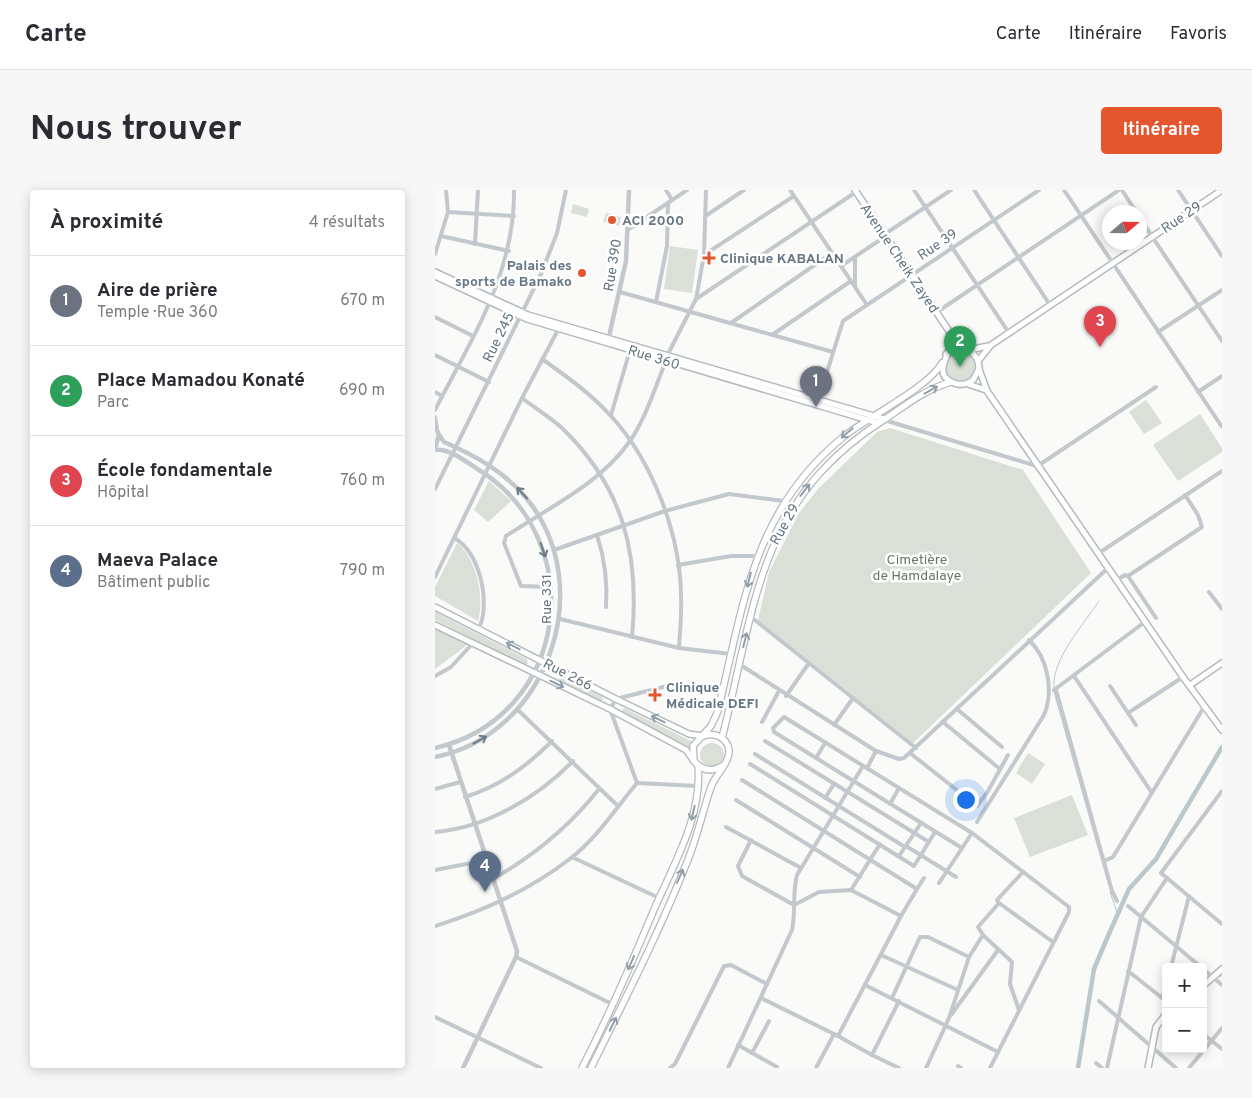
<!DOCTYPE html>
<html lang="fr">
<head>
<meta charset="utf-8">
<style>
	:root { --surface:#fff; --page:#f7f7f7; --text:#2b2b33; --muted:#7c7c81; --line:#e1e1e2; --accent:#e4572e }
	body { margin:0; font-family:Overpass,sans-serif; background:var(--page); color:var(--text) }
	.controls { position:absolute; right:15px; bottom:15px; display:grid; overflow:hidden; border-radius:5px; box-shadow:0 2px 12px #0003 }
	.controls button { width:45px; height:45px; display:grid; place-items:center; padding:0; border:0; border-bottom:1px solid var(--line); background:var(--surface); color:var(--text); font:25px sans-serif }
	.compass { position:absolute; left:667px; top:15px; width:45px; height:45px; border-radius:50%; background:var(--surface); box-shadow:0 2px 12px #0003; rotate:70deg }
	.you { position:absolute; left:530px; top:609px; width:18px; height:18px; margin:-12px; border:4px solid #fff; border-radius:50%; background:#1a73e8; box-shadow:0 0 0 8px #1a73e833 }
	.badge { display:grid; place-items:center; width:32px; height:32px; border-radius:50%; background:var(--accent); color:#fff; font-size:16px; font-weight:700 }
	.pin { position:absolute; translate:-50% -41px; filter:drop-shadow(0 1px 2px #0008) }
	.pin::after { content:''; position:absolute; top:26px; width:18px; height:15px; background:inherit; clip-path:polygon(0 0,100% 0,50% 100%) }
	.list { margin:0; padding:0; list-style:none }
	h2 { display:flex; justify-content:space-between; align-items:center; height:65px; margin:0; padding:0 20px; font-size:21px }
	h2 small { font-size:16px; font-weight:400; color:var(--muted) }
	.list li { display:grid; grid-template-columns:32px 1fr auto; gap:15px; align-items:center; box-sizing:border-box; height:90px; padding:0 20px; border-top:1px solid var(--line) }
	.list b { display:block; font-size:19px; white-space:nowrap }
	.list p { margin:0; font-size:16px; white-space:nowrap; color:var(--muted) }
	.list em { font-size:16px; font-style:normal; color:var(--muted) }
	.map { position:relative; flex:none; width:787px; height:878px; overflow:hidden; border-radius:5px }
	header { display:flex; align-items:center; gap:30px; box-sizing:border-box; height:70px; padding:0 25px; background:var(--surface); border-bottom:1px solid var(--line) }
	header strong { font-size:24px }
	nav { display:flex; gap:28px; margin-inline-start:auto; font-size:18px }
	.intro { display:flex; align-items:center; justify-content:space-between; box-sizing:border-box; height:120px; padding:0 30px }
	h1 { margin:0; font-size:35px }
	.button { padding:12px 22px; border-radius:5px; background:var(--accent); color:#fff; font-size:18px; font-weight:700 }
	main { display:flex; gap:30px; padding:0 30px }
	aside { flex:1; background:var(--surface); border-radius:5px; box-shadow:0 2px 12px #0003 }
	.map>svg:first-child { display:block }
	.green { fill:#dadfd7 }
	.lines { fill:none; stroke-linecap:round; stroke-linejoin:round }
	.stream { stroke:#bbc7cb; stroke-width:1 }
	.canal { stroke:#bbc7cb; stroke-width:4.5 }
	.secondary-casing { stroke:#b3babf; stroke-width:8 }
	.primary-casing { stroke:#b5babe; stroke-width:8 }
	.minor { stroke:#c3c8cc; stroke-width:4 }
	.tertiary { stroke:#c3c8cc; stroke-width:4.5 }
	.secondary { stroke:#fff; stroke-width:5 }
	.primary { stroke:#fff; stroke-width:5.5 }
	.oneway { stroke:#939fa8 }
	.oneway2 { stroke:#6a7a87 }
	.poi-dot { fill:#e4572e; stroke:#fff; stroke-width:2 }
	.labels { text-anchor:middle; stroke-width:5; stroke-linejoin:round; paint-order:stroke }
	.street-label { font-size:14px; fill:#657683; stroke:#fff }
	.poi-label { font-size:14px; font-weight:bold; fill:#657683; stroke:#fff; text-anchor:start }
	.park-label { font-size:14px; fill:#687a64; stroke:#fff }
</style>
</head>
<body>
<header>
<strong>Carte</strong>
<nav><a>Carte</a><a>Itinéraire</a><a>Favoris</a></nav>
</header>
<div class="intro"><h1>Nous trouver</h1><a class="button">Itinéraire</a></div>
<main>
<aside>
<h2>À proximité<small>4 résultats</small></h2>
<ul class="list">
<li><span class="badge" style="background:#6b7280">1</span><div><b>Aire de prière</b><p>Temple · Rue 360</p></div><em>670 m</em></li>
<li><span class="badge" style="background:#2e9e5b">2</span><div><b>Place Mamadou Konaté</b><p>Parc</p></div><em>690 m</em></li>
<li><span class="badge" style="background:#e0444e">3</span><div><b>École fondamentale</b><p>Hôpital</p></div><em>760 m</em></li>
<li><span class="badge" style="background:#5c6f8a">4</span><div><b>Maeva Palace</b><p>Bâtiment public</p></div><em>790 m</em></li>
</ul>
</aside>
<div class="map">
<svg width="787" height="878" viewBox="0 0 787 878">
	<rect width="100%" height="100%" fill="#fafaf8"/>
	<g class="green">
		<polygon points="138,14 154,19 152,27 136,23"/>
		<polygon points="171,23 186,27 184,36 168,32"/>
		<polygon points="235,56 263,60 257,103 229,99"/>
		<circle cx="525" cy="177" r="15"/>
		<polygon points="711,210 727,233 709,244 694,222"/>
		<polygon points="765,224 787,258 787,262 743,291 718,255"/>
		<polygon points="455,238 588,280 656,383 478,553 323,430 334,382 364,323 383,299 442,242"/>
		<polygon points="54,291 76,311 53,332 39,320"/>
		<path d="M22 353C41 368 50 407 43 431L0 406V397Z"/>
		<polygon points="0,422 92,469 93,474 89,475 0,430"/>
		<polygon points="0,438 32,455 0,479"/>
		<polygon points="124,487 167,506 168,510 165,512 123,491"/>
		<polygon points="189,518 258,552 255,558 189,525 187,521"/>
		<circle cx="277" cy="565" r="12"/>
		<polygon points="593,563 610,574 597,594 581,583"/>
		<polygon points="637,605 653,645 595,667 579,628"/>
	</g>
	<g class="lines">
		<g class="stream">
			<path d="M619 498C616 470 649 434 664 411"/>
			<polyline points="619,502 674,696"/>
			<polyline points="675,702 683,725"/>
		</g>
		<polyline class="canal" points="643,878 659,779 673,746 694,699 721,669 787,557"/>
		<g class="secondary-casing">
			<g id="secondary">
				<path d="M420 0 514 141C516 146 517 151 515 157 511 169 499 186 519 193 526 196 532 194 538 190L544 179C544 161 526 152 511 164"/>
				<polyline points="0,82 93,125 449,229"/>
				<polyline points="0,86 92,129 443,233"/>
				<polyline points="516,143 530,158"/>
				<polyline points="534,160 553,156"/>
				<polyline points="543,171 556,155 787,0"/>
				<polyline points="544,179 552,201 748,487 787,540"/>
				<polyline points="533,194 551,200"/>
				<polyline points="0,417 181,509 254,544 268,546"/>
				<polyline points="0,435 175,519 251,560 259,571"/>
				<polyline points="755,495 787,473"/>
				<polyline points="768,796 787,779"/>
				<polyline points="713,878 721,837 731,824"/>
			</g>
		</g>
		<g class="primary-casing">
			<g id="primary">
				<path d="M287 548C321 415 322 310 450 229 471 215 491 199 516 192"/>
				<path d="M289 575C278 582 268 582 259 571L258 556 276 536 283 521C308 416 318 321 407 248 432 227 493 198 507 173"/>
				<path d="M147 878C173 827 196 775 218 722 237 677 268 627 263 575"/>
				<path d="M156 878C190 809 226 739 254 667 263 644 268 620 276 597 280 585 295 573 294 560 292 547 279 542 268 546"/>
			</g>
		</g>
		<g class="minor">
			<polyline points="231,0 237,10"/>
			<polyline points="355,0 432,115"/>
			<polyline points="479,0 574,143"/>
			<polyline points="539,0 615,115"/>
			<polyline points="629,0 787,237"/>
			<polyline points="687,0 701,22"/>
			<polyline points="743,0 787,66"/>
			<polyline points="13,22 79,26"/>
			<polyline points="272,25 309,0"/>
			<polyline points="704,27 787,151"/>
			<polyline points="194,39 252,0"/>
			<polyline points="450,44 516,0"/>
			<polyline points="6,46 74,61"/>
			<polyline points="40,54 43,0"/>
			<polyline points="0,64 13,22 11,0"/>
			<polyline points="269,65 359,6"/>
			<polyline points="406,76 451,46"/>
			<polyline points="420,95 420,67"/>
			<polyline points="185,102 398,162"/>
			<polyline points="261,109 421,2"/>
			<polyline points="221,112 232,56 233,13"/>
			<polyline points="502,122 684,0"/>
			<polyline points="0,127 38,146"/>
			<polyline points="296,133 397,63"/>
			<polyline points="723,142 787,100"/>
			<polyline points="337,145 416,91"/>
			<polyline points="0,165 54,192"/>
			<polyline points="232,166 261,109 269,65 271,0"/>
			<path d="M107 169C131 186 155 203 175 225 217 270 245 343 246 405 247 422 245 440 244 458"/>
			<polyline points="0,202 7,206"/>
			<polyline points="763,202 787,186"/>
			<path d="M87 208C100 218 115 227 127 238 188 297 205 364 197 447"/>
			<polyline points="383,211 408,131 604,0"/>
			<path d="M0 220C37 148 80 83 79 0"/>
			<polyline points="176,225 195,160"/>
			<polyline points="0,227 2,238"/>
			<polyline points="449,230 605,277"/>
			<polyline points="604,275 721,197"/>
			<polyline points="0,299 106,84 122,43 131,0"/>
			<path d="M162 345C170 370 173 391 171 417"/>
			<path d="M19 348C45 361 56 414 44 438"/>
			<polyline points="119,360 230,321 294,304 349,311"/>
			<polyline points="664,363 787,281"/>
			<polyline points="243,375 296,366 321,366"/>
			<polyline points="693,386 767,337 763,325 750,305"/>
			<polyline points="0,387 87,208 124,138"/>
			<polyline points="682,390 690,385 693,386 721,428"/>
			<path d="M116 397 86 396 69 353 71 346C113 318 165 294 195 251 211 228 220 197 231 171"/>
			<polyline points="774,402 787,419"/>
			<polyline points="316,427 481,558"/>
			<polyline points="125,429 244,458 296,464"/>
			<polyline points="304,474 441,561 464,569 469,568 674,377"/>
			<polyline points="0,486 16,477 37,454"/>
			<polyline points="639,486 717,603"/>
			<polyline points="675,496 701,535"/>
			<polyline points="619,500 711,431"/>
			<polyline points="621,500 677,701 682,711"/>
			<polyline points="351,506 374,473"/>
			<polyline points="522,519 567,557"/>
			<polyline points="83,520 183,616"/>
			<polyline points="693,523 748,487"/>
			<polyline points="327,532 344,501"/>
			<polyline points="508,532 565,579"/>
			<polyline points="399,535 418,508"/>
			<polyline points="330,551 494,652"/>
			<polyline points="475,563 542,616 553,601 573,565"/>
			<polyline points="320,564 470,657"/>
			<polyline points="381,568 390,553"/>
			<polyline points="315,574 479,676 500,642"/>
			<polyline points="432,578 441,561"/>
			<polyline points="307,590 482,699 489,688"/>
			<polyline points="202,593 175,519 181,509 240,494 287,504"/>
			<polyline points="202,593 263,596"/>
			<polyline points="0,599 25,592"/>
			<polyline points="787,601 726,683 787,734"/>
			<path d="M30 607C65 596 91 577 117 551"/>
			<polyline points="390,608 399,594"/>
			<polyline points="301,610 425,687"/>
			<polyline points="455,614 464,598"/>
			<path d="M542 632 609 525C619 501 613 468 594 450"/>
			<polyline points="291,637 366,678"/>
			<path d="M0 642C51 638 103 607 138 571"/>
			<polyline points="316,650 303,676 307,686 359,715 384,702 416,700 466,726 482,699"/>
			<polyline points="471,656 521,687"/>
			<polyline points="527,658 339,542 338,538 349,527 537,643 634,717 634,722 555,878"/>
			<polyline points="464,666 486,633"/>
			<polyline points="137,667 224,708"/>
			<polyline points="669,671 678,667 769,517"/>
			<polyline points="0,680 52,670"/>
			<path d="M58 689C100 665 134 637 164 599"/>
			<polyline points="504,693 537,643"/>
			<polyline points="416,700 445,654"/>
			<polyline points="564,713 618,752"/>
			<polyline points="693,716 766,777"/>
			<path d="M0 736C49 721 95 700 136 668 162 648 181 618 202 593"/>
			<polyline points="446,765 523,800"/>
			<polyline points="81,767 177,814"/>
			<polyline points="736,777 754,706"/>
			<polyline points="768,779 787,795"/>
			<polyline points="693,781 731,811"/>
			<polyline points="779,788 787,784"/>
			<polyline points="430,795 563,862"/>
			<polyline points="326,808 403,846 466,726"/>
			<polyline points="457,808 485,747 493,747 534,767"/>
			<polyline points="727,808 731,796"/>
			<polyline points="664,811 741,878"/>
			<polyline points="584,820 575,794 577,772 548,745 543,737 564,713 562,710 588,682"/>
			<polyline points="516,825 563,760"/>
			<polyline points="0,827 106,878"/>
			<polyline points="768,844 787,859"/>
			<polyline points="403,846 437,865 464,811"/>
			<polyline points="303,855 342,877"/>
			<polyline points="317,863 334,831"/>
			<polyline points="437,865 464,878"/>
			<polyline points="661,873 667,878"/>
			<polyline points="523,876 526,878"/>
			<polyline points="235,878 240,874 289,776 296,775 332,794"/>
			<path d="M293 878 357 740C361 722 357 704 362 685L428 576"/>
			<polyline points="381,878 399,844"/>
			<polyline points="491,878 514,828 534,767 548,745"/>
			<polyline points="672,878 706,727 732,688"/>
			<polyline points="754,878 787,838"/>
		</g>
		<g class="tertiary">
			<polyline points="173,151 191,71 194,0"/>
			<polyline points="0,236 4,245 0,258"/>
			<path d="M0 260C14 258 30 271 41 278 157 348 135 527 0 558"/>
			<polyline points="14,555 82,761 81,767 28,878"/>
			<path d="M0 567C112 545 164 398 92 309 70 282 41 266 9 252L4 245"/>
		</g>
		<use href="#secondary" class="secondary"/>
		<use href="#primary" class="primary"/>
	</g>
	<defs><path id="oneway-shaft" d="M-6 0H5M1.5-3L5.5 0L1.5 3" fill="none" stroke-width="1.6" stroke-linecap="round" stroke-linejoin="round" transform="scale(1.25)"/></defs>
	<g class="oneway">
		<use href="#oneway-shaft" transform="translate(496 200) rotate(-29)"/>
		<use href="#oneway-shaft" transform="translate(412 243) rotate(140)"/>
		<use href="#oneway-shaft" transform="translate(370 300) rotate(-52)"/>
		<use href="#oneway-shaft" transform="translate(314 390) rotate(104)"/>
		<use href="#oneway-shaft" transform="translate(310 450) rotate(-76)"/>
		<use href="#oneway-shaft" transform="translate(78 456) rotate(-153)"/>
		<use href="#oneway-shaft" transform="translate(122 494) rotate(26)"/>
		<use href="#oneway-shaft" transform="translate(223 529) rotate(-154)"/>
		<use href="#oneway-shaft" transform="translate(258 623) rotate(103)"/>
		<use href="#oneway-shaft" transform="translate(245 686) rotate(-66)"/>
		<use href="#oneway-shaft" transform="translate(196 773) rotate(114)"/>
		<use href="#oneway-shaft" transform="translate(178 834) rotate(-64)"/>
	</g>
	<g class="oneway2">
		<use href="#oneway-shaft" transform="translate(87 303) rotate(-133)"/>
		<use href="#oneway-shaft" transform="translate(108 360) rotate(71)"/>
		<use href="#oneway-shaft" transform="translate(45 550) rotate(-29)"/>
	</g>
	<g class="poi-dot">
		<circle cx="177" cy="30" r="5"/>
		<path d="M271.5 60.5h5v5h5v5h-5v5h-5v-5h-5v-5h5z"/>
		<circle cx="147" cy="83" r="5"/>
		<path d="M217.5 497.5h5v5h5v5h-5v5h-5v-5h-5v-5h5z"/>
	</g>
	<g class="labels">
		<g class="street-label">
			<text transform="translate(746 27) rotate(-34)" y="5">Rue 29</text>
			<text transform="translate(502 54) rotate(-34)" y="5">Rue 39</text>
			<text transform="translate(465 68) rotate(56)" y="5">Avenue Cheik Zayed</text>
			<text transform="translate(177 75) rotate(-81)" y="5">Rue 390</text>
			<text transform="translate(63 147) rotate(-64)" y="5">Rue 245</text>
			<text transform="translate(219 167) rotate(17)" y="5">Rue 360</text>
			<text transform="translate(349 334) rotate(-61)" y="5">Rue 29</text>
			<text transform="translate(111 409) rotate(-90)" y="5">Rue 331</text>
			<text transform="translate(133 484) rotate(27)" y="5">Rue 266</text>
		</g>
		<g class="poi-label">
			<text x="187" y="35">ACI 2000</text>
			<text x="285" y="73">Clinique KABALAN</text>
			<text x="137" y="80" text-anchor="end">Palais des<tspan x="137" dy="16">sports de Bamako</tspan></text>
			<text x="231" y="502">Clinique<tspan x="231" dy="16">Médicale DEFI</tspan></text>
		</g>
		<g class="park-label">
			<text x="482" y="374">Cimetière<tspan x="482" dy="16">de Hamdalaye</tspan></text>
		</g>
	</g>
</svg>
<div class="controls">
<button>+</button>
<button>−</button>
</div>
<svg class="compass" viewBox="-18 -18 36 36"><path d="M0-13l5 13h-10z" fill="#e53935"/><path d="M0 13l5-13h-10z" fill="#7c7c81"/></svg>
<div class="you"></div>
<div class="pin badge" style="left:381px;top:217px;background:#6b7280">1</div>
<div class="pin badge" style="left:525px;top:177px;background:#2e9e5b">2</div>
<div class="pin badge" style="left:665px;top:157px;background:#e0444e">3</div>
<div class="pin badge" style="left:50px;top:702px;background:#5c6f8a">4</div>
</div>
</main>
</body>
</html>
